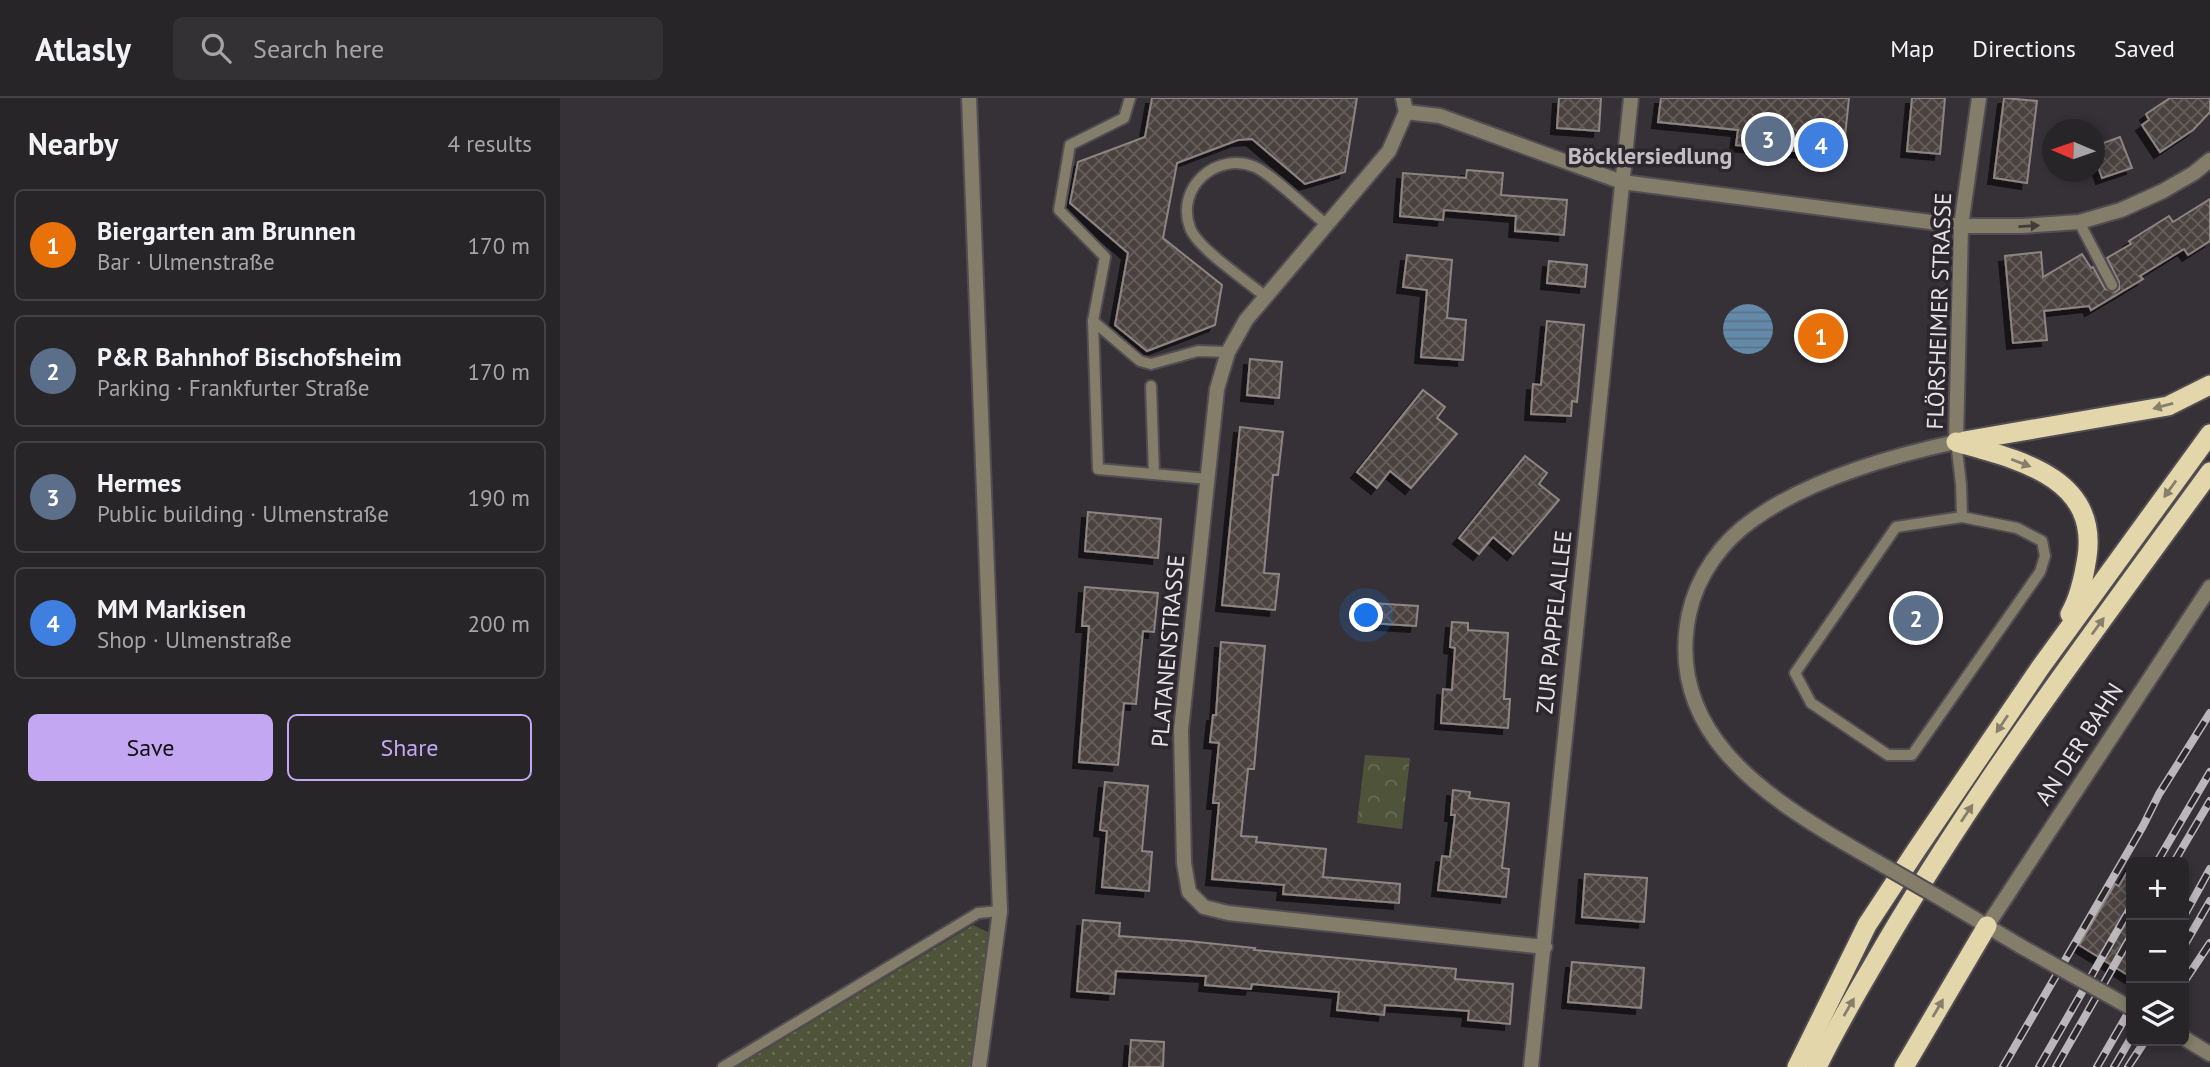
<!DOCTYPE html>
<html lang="en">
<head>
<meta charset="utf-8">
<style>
	:root { --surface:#282529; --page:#343135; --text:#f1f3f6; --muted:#a5a5a8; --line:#444246; --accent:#c3a7f2 }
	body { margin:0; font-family:"PT Sans",sans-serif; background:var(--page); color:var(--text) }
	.controls { position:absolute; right:21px; bottom:21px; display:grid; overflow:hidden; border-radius:10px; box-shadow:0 4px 10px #0003 }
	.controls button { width:63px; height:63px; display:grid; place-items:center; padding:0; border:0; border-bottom:2px solid var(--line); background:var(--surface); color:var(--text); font:35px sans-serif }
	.compass { position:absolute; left:1482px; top:21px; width:63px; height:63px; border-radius:50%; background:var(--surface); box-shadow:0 4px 10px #0003; rotate:272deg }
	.you { position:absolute; left:807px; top:518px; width:24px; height:24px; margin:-18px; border:5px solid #fff; border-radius:50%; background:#1a73e8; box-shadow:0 0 0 10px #1a73e833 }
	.badge { display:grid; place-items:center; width:46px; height:46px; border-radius:50%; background:var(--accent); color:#fff; font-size:23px; font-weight:700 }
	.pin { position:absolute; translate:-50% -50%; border:4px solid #fff; box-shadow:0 2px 7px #0006 }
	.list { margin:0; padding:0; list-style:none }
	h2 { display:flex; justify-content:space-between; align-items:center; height:91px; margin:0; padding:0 28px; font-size:30px }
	h2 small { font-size:23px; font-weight:400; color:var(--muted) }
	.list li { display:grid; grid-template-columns:46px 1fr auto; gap:21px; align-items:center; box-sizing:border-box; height:112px; margin:0 14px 14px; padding:0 14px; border:2px solid var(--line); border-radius:10px }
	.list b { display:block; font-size:26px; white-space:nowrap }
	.list p { margin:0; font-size:23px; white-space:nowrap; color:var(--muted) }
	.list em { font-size:23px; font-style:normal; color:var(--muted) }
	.actions { display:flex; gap:14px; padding:21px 28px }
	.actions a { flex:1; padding:16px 0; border:2px solid var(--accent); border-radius:10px; text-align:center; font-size:24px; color:var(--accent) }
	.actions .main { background:var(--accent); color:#111 }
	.icon { flex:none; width:38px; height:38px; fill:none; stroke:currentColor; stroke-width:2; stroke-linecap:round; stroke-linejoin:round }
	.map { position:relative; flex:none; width:1650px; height:969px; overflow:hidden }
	header { display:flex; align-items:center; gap:42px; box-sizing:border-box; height:98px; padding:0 35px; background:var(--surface); border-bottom:2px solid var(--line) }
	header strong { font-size:33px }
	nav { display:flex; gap:38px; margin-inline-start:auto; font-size:24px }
	.search { width:490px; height:63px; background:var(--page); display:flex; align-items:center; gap:18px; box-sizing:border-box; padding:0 24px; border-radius:10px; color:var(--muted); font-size:26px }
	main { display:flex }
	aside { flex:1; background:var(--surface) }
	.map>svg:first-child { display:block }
	.forest { fill:url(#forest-crowns) }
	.garden { fill:url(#garden-dots) }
	.water { fill:url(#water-rules) }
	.building { fill:url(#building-cross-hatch); stroke:#8e8582; stroke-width:2; filter:url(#shadow) }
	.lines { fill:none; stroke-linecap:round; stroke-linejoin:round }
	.service-casing { stroke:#524d53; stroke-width:14 }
	.minor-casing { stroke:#524d53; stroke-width:18 }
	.tertiary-casing { stroke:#524d53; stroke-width:18 }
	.trunk-casing { stroke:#524d53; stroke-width:23 }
	.service { stroke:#837d6a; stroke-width:10 }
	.minor { stroke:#837d6a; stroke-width:14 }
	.tertiary { stroke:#837d6a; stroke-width:14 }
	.trunk { stroke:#e2d6aa; stroke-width:19 }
	.rail-casing { stroke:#bab7bb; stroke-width:8 }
	.rail { stroke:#2c272d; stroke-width:5; stroke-dasharray:16; stroke-linecap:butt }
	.tertiary-bridge-casing { stroke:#524d53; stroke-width:18; stroke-linecap:butt }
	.tertiary-bridge { stroke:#837d6a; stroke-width:14 }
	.oneway { fill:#423c3c }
	.oneway2 { fill:#877e6c }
	.labels { text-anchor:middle; stroke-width:7; stroke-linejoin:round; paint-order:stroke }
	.street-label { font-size:23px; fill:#e5e2e5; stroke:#2c272d }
	.neighbourhood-label { font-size:24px; font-weight:bold; fill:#c2bcc3; stroke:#2c272d }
</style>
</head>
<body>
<header>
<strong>Atlasly</strong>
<div class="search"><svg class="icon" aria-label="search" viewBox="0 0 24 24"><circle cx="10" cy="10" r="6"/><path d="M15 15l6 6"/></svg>Search here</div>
<nav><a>Map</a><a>Directions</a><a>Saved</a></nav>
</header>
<main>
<aside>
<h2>Nearby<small>4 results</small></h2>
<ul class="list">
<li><span class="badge" style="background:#e8710a">1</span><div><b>Biergarten am Brunnen</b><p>Bar · Ulmenstraße</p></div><em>170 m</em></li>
<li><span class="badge" style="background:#5c6f8a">2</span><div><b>P&amp;R Bahnhof Bischofsheim</b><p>Parking · Frankfurter Straße</p></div><em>170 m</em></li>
<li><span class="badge" style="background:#5c6f8a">3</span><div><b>Hermes</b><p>Public building · Ulmenstraße</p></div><em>190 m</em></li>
<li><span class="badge" style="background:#3f7fe0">4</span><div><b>MM Markisen</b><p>Shop · Ulmenstraße</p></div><em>200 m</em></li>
</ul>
<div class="actions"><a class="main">Save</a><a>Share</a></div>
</aside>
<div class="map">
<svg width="1650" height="969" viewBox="0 0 1650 969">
	<defs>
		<pattern id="forest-crowns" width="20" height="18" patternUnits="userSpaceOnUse" patternTransform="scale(1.75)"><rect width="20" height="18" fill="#4f5339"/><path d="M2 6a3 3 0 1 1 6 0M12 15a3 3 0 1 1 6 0" fill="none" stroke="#686b56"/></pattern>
		<pattern id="garden-dots" width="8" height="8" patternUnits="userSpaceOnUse" patternTransform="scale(1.75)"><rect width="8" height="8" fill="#4f5339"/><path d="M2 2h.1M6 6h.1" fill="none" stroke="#686b56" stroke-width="1.8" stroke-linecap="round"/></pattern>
		<pattern id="water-rules" width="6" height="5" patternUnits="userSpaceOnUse" patternTransform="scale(1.75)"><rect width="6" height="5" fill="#648aaa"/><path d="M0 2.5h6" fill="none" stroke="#597287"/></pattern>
		<pattern id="building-cross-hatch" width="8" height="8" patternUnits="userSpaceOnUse" patternTransform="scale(1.75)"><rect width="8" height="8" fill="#4b4341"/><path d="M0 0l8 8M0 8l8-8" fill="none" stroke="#655e5c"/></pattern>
		<filter id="shadow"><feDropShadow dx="-6" dy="6" stdDeviation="0" flood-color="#0009"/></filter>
	</defs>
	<rect width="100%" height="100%" fill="#363137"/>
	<polygon class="forest" points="805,657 850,660 842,731 797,725"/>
	<polygon class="garden" points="413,827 430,835 412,969 176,969"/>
	<circle class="water" cx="1188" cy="231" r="25"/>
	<g class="building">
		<polygon points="592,0 797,0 785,74 745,86 692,41 678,42 617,65 603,140 662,187 655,227 587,253 555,227 568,155 510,105 518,64 585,39"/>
		<polygon points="999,0 1041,0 1039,33 997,30"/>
		<polygon points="1101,0 1289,0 1283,58 1176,47 1178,32 1098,24"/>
		<polygon points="1352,0 1385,0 1380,56 1347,53"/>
		<polygon points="1444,0 1477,3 1467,85 1434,80"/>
		<polygon points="1610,0 1650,0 1650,14 1633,32 1600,54 1582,27 1589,22 1586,16"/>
		<polygon points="1560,39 1572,70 1542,80 1535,60 1535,48"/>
		<polygon points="907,72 943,75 941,97 1007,102 1004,137 955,133 956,118 884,112 883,122 840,118 843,75 906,80"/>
		<polygon points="1650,101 1650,143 1628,157 1624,151 1580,178 1583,181 1531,212 1529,208 1484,213 1487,242 1453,245 1445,158 1481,154 1483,179 1522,156 1531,170 1533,169 1545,191 1555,194 1559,191 1559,184 1547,160 1571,146 1569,143 1609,118 1613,124"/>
		<polygon points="847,157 892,162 887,220 906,222 903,262 861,259 867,192 843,189"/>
		<polygon points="989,163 1027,167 1025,189 987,185"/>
		<polygon points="987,223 1024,227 1017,304 1012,303 1011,318 971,316 973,286 981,287"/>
		<polygon points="690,261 722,264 719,300 687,297"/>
		<polygon points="863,292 885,309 877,320 897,336 851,390 830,373 817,390 797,374"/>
		<polygon points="680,329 723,334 718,377 713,377 704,475 719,476 715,512 662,507"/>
		<polygon points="965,358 987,375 979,386 999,402 953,456 933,439 919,456 899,440"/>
		<polygon points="528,414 601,421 598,460 525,453"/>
		<polygon points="525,489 598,495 594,534 583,533 576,606 564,605 558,667 519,664 529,528 522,528"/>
		<polygon points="811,505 858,508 856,528 809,525"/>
		<polygon points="892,524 908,525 908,532 948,535 944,601 950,601 948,630 881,625 883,591 892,592 895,550 890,549"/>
		<polygon points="661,544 705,548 694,671 688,671 681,738 697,739 696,744 766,751 763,779 840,786 839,805 723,796 724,787 652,781 659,705 653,705 659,645 650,644 653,617 656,617"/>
		<polygon points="545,684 588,688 582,753 592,754 589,793 542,789 547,733 540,732"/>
		<polygon points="893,692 910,694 909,700 949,705 942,770 949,771 946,799 878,792 882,758 890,759 895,717 891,717"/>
		<polygon points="1571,767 1571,879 1519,847 1555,786 1559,788"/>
		<polygon points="1025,776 1087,780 1084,824 1022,819"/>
		<polygon points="523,822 560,825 559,838 628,843 695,850 694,852 896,871 895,881 953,886 950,926 908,922 909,913 825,907 824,917 777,912 779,894 692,886 691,891 645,887 646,878 556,873 554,896 517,893"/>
		<polygon points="1012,864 1084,870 1081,910 1008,904"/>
		<polygon points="571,942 604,944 603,969 569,969"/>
	</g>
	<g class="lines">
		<g class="service-casing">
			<g id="service">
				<polyline points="570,0 564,20 510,47 499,112 545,159 533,223 538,371 648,381"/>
				<polyline points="1519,124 1552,187"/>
				<path d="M706 199C687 183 638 151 630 130 615 89 657 53 695 69 713 77 749 113 767 127"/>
				<polyline points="533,223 580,263 591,266 638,253 668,254"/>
				<polyline points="591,288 594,376"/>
				<polyline points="1396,344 1401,386 1402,419"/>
				<polygon points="1402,419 1457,430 1482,443 1485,458 1480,474 1352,657 1328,657 1251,605 1235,575 1336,429"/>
				<polyline points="163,969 418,815 440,813"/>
			</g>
		</g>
		<g class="minor-casing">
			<g id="minor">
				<polyline points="409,0 440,813 419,969"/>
				<polyline points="843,0 846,14"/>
				<polyline points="846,14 829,53 686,222 668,254 657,291 621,632 624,765 629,794 644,809 668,815 985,849"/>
				<polyline points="846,14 880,18 1062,84 1401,128 1462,128 1519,124 1561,112 1603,93 1634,75 1650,62"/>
				<polyline points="1396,344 1401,128 1419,0"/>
				<polyline points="1427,828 1650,489"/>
				<polyline points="971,969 1071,0"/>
			</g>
		</g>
		<g class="tertiary-casing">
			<g id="tertiary">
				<path d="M1288 747C1201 696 1105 632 1129 516 1137 478 1162 443 1194 421 1249 382 1331 358 1396 344"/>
				<polyline points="1385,803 1462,849"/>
				<polyline points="1624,940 1650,956"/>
			</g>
		</g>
		<g class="trunk-casing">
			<g id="trunk">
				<polyline points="1404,343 1608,308 1650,287"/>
				<path d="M1396 344C1455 361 1539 378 1527 459 1524 478 1520 499 1510 516"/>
				<polyline points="1237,969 1307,827 1357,751 1480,570 1650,336"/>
				<path d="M1257 969C1274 934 1293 901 1313 867 1412 694 1533 535 1650 374"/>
				<polyline points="1344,969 1427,828"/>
			</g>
		</g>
		<use href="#service" class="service"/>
		<use href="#minor" class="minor"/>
		<use href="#tertiary" class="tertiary"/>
		<use href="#trunk" class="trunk"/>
		<g class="rail-casing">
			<g id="rail">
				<polyline points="1597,764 1650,674"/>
				<polyline points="1614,764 1650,703"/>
				<polyline points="1624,818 1650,771"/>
				<polyline points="1624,848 1650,803"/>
				<polyline points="1624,884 1650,845"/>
				<polyline points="1443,969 1583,728 1599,696 1650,615"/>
				<polyline points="1479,969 1571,809"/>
				<polyline points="1496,969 1571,838"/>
				<polyline points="1537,969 1571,910"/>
				<polyline points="1554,969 1571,940"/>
				<polyline points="1568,969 1585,943"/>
			</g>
		</g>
		<use href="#rail" class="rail"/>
		<g class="tertiary-bridge-casing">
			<g id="tertiary-bridge">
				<polyline points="1288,747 1385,803"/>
				<polyline points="1462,849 1571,910"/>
			</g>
		</g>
		<use href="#tertiary-bridge" class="tertiary-bridge"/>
	</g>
	<defs><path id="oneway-solid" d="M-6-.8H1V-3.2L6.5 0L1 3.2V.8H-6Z" transform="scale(1.75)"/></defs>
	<use class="oneway" href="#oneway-solid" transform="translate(1469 128) rotate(-3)"/>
	<g class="oneway2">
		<use href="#oneway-solid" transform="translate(1603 308) rotate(165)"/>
		<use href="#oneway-solid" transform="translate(1461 365) rotate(21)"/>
		<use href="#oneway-solid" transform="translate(1610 391) rotate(126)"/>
		<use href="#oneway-solid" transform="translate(1538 528) rotate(-54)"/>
		<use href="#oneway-solid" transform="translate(1442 626) rotate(124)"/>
		<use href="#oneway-solid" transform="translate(1407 715) rotate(-56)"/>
		<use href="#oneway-solid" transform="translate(1289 909) rotate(-60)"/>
		<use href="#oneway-solid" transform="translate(1378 910) rotate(-60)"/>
	</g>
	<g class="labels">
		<g class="street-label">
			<text transform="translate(1379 213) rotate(-88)" y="8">FLÖRSHEIMER STRASSE</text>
			<text transform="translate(994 524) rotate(-84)" y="8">ZUR PAPPELALLEE</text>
			<text transform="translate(608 553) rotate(-85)" y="8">PLATANENSTRASSE</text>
			<text transform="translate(1519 646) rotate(-57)" y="8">AN DER BAHN</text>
		</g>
		<g class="neighbourhood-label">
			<text x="1090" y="66">Böcklersiedlung</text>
		</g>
	</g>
</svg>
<div class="controls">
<button>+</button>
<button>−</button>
<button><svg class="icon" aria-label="layers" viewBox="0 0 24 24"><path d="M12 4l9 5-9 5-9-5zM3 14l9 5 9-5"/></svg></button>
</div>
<svg class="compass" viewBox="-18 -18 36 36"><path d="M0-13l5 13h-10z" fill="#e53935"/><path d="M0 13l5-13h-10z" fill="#a5a5a8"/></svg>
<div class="you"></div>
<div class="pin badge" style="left:1261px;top:238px;background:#e8710a">1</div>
<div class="pin badge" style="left:1356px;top:520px;background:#5c6f8a">2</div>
<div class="pin badge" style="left:1208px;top:41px;background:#5c6f8a">3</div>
<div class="pin badge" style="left:1261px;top:47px;background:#3f7fe0">4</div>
</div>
</main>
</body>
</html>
